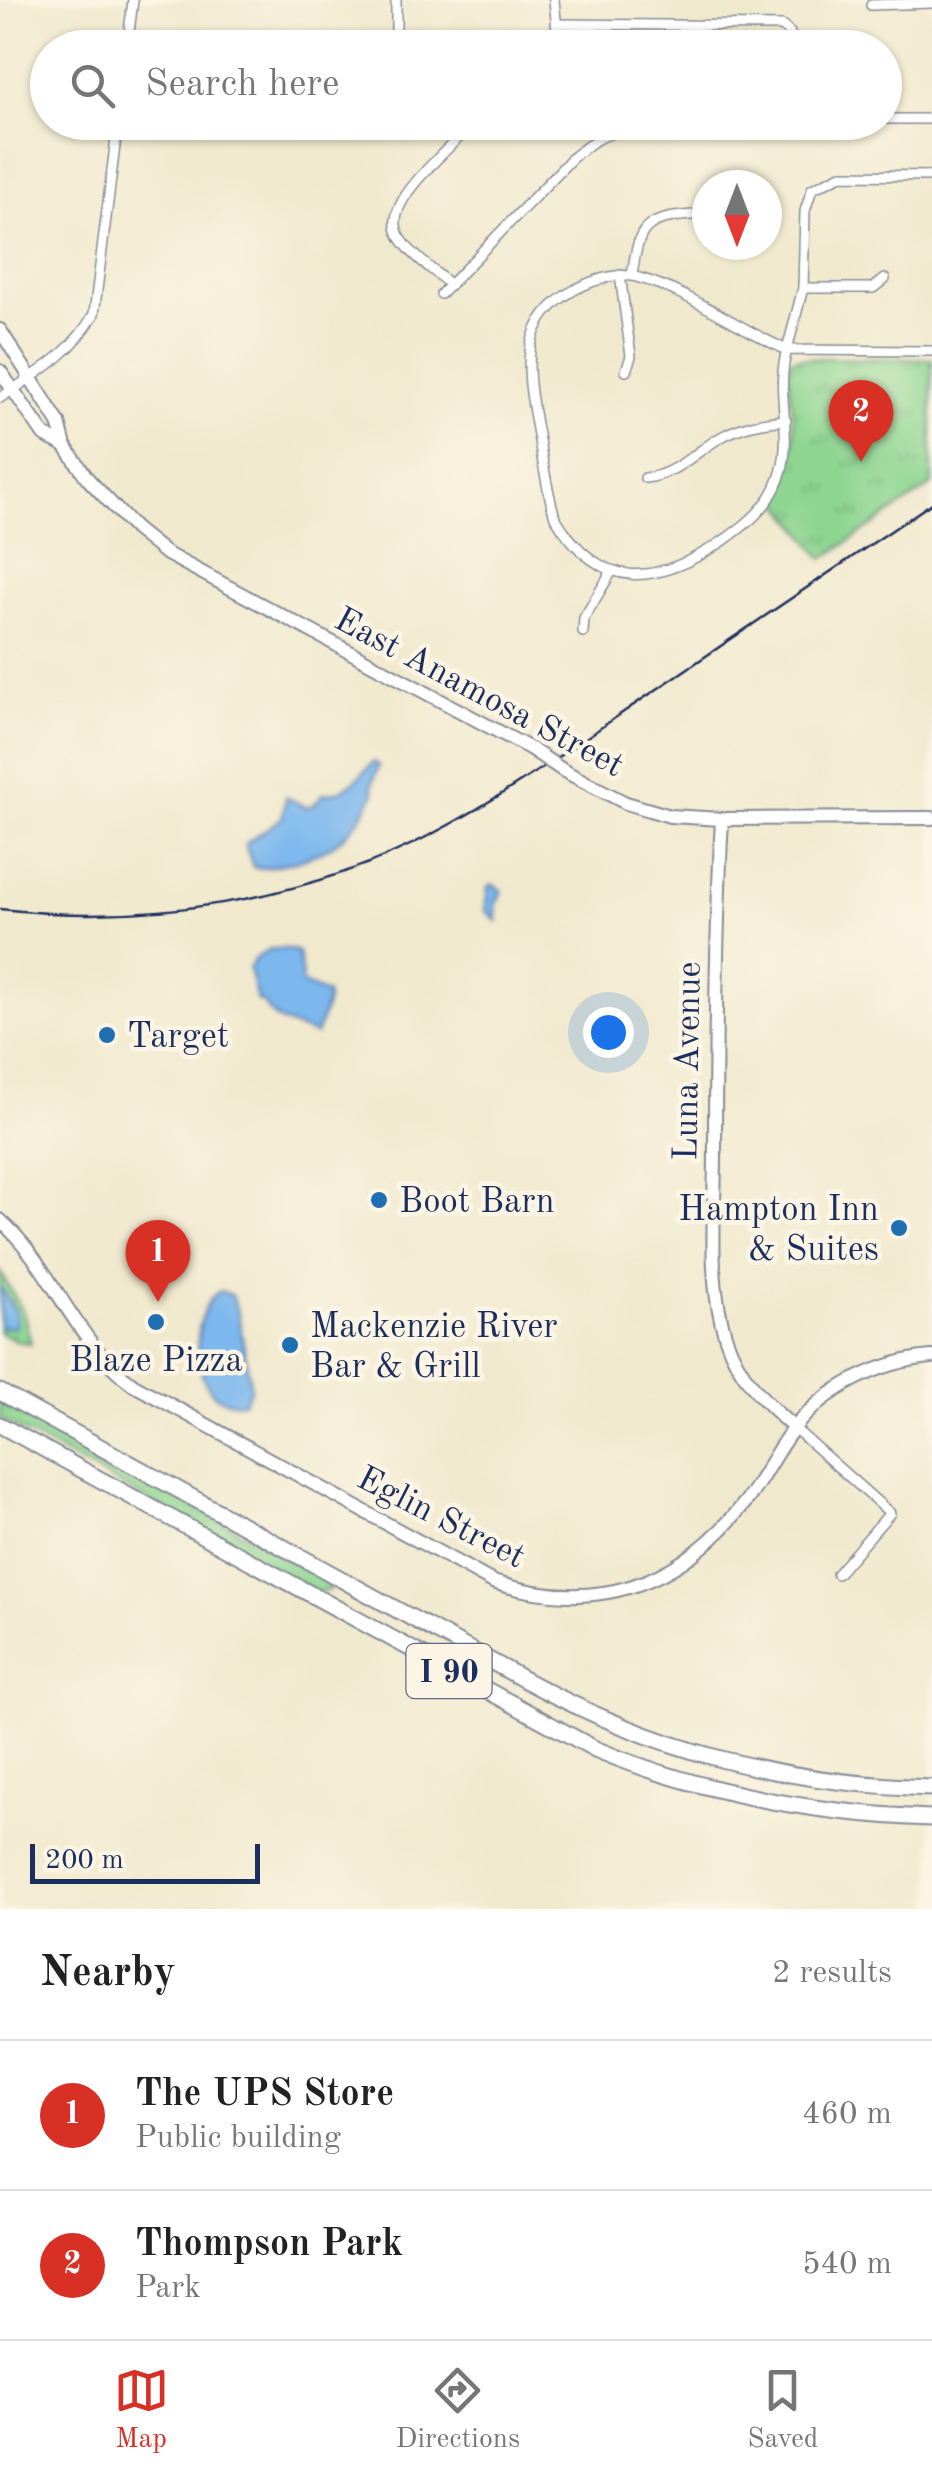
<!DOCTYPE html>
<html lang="en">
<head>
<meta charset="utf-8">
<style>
	:root { --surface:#fff; --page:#f2f2f2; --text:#222; --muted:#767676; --line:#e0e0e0; --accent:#d93025 }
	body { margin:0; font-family:"Old Standard TT",serif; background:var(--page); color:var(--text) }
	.compass { position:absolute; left:692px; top:170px; width:90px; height:90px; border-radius:50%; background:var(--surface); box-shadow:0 2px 8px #0004; rotate:180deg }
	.scale { position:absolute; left:30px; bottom:25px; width:230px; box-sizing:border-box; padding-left:10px; border:5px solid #1b2f5e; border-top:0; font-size:28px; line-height:35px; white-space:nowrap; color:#1b2f5e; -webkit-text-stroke:8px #fcf5e5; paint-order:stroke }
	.you { position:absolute; left:608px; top:1032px; width:35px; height:35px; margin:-25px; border:8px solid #fff; border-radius:50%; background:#1a73e8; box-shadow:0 0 0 15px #1a73e833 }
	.badge { display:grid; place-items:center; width:65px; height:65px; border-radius:50%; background:var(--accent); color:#fff; font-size:32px; font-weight:700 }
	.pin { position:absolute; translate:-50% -82px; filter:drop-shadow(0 2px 5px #0008) }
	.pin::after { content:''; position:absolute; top:52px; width:35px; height:30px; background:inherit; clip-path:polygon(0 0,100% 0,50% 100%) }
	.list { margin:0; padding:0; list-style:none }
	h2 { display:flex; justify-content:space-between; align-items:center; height:130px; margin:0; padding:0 40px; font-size:42px }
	h2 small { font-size:32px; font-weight:400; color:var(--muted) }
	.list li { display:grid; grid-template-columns:65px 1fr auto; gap:30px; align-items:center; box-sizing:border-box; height:150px; padding:0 40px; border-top:2px solid var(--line) }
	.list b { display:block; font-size:38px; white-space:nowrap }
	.list p { margin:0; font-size:32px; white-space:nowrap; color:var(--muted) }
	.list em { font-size:32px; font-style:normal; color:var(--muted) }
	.icon { flex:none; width:55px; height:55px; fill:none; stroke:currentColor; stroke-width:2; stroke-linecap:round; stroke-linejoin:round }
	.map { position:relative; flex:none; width:932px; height:1909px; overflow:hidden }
	.search { position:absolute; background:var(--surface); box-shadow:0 2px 8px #0004; left:30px; right:30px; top:30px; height:110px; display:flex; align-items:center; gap:25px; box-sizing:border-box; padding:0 35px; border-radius:55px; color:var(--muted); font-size:38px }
	.sheet { height:430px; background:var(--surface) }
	nav { display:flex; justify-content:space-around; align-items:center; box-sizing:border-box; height:140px; border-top:2px solid var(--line); background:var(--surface); font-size:28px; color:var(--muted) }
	nav a { display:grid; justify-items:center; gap:5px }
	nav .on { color:var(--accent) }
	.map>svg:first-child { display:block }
	.green { fill:#8dd590; stroke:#548277; stroke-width:2.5 }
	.wetland { fill:url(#wetland-marsh); stroke:#548277; stroke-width:2.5 }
	.park { fill:url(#park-tufts); stroke:#548277; stroke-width:2.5 }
	.water { fill:#7cb7ed; stroke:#4c73a6; stroke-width:2.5 }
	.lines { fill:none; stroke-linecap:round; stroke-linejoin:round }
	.street-casing { stroke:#868c96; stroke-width:12 }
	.secondary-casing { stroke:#868c96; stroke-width:16 }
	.highway-casing { stroke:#868c96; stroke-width:19 }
	.street { stroke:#fff; stroke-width:9 }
	.secondary { stroke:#fff; stroke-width:12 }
	.highway { stroke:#fff; stroke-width:15 }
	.rail { stroke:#1b2f5e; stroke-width:2.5 }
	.secondary-bridge-casing { stroke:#868c96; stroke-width:16; stroke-linecap:butt }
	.secondary-bridge { stroke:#fff; stroke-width:12 }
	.poi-dot { fill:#1f6fb2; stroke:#fcf5e5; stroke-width:4 }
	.labels { text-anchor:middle; stroke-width:9; stroke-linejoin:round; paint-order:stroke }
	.shield { fill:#fcf5e5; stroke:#5e6a86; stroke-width:2.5 }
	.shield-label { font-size:32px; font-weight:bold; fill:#1b2f5e }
	.street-label { font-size:35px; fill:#1b2f5e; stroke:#fcf5e5 }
	.poi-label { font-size:35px; fill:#1b2f5e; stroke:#fcf5e5; text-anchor:start }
</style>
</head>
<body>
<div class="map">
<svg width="932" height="1909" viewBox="0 0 932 1909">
	<defs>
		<pattern id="wetland-marsh" width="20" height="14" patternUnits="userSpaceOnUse" patternTransform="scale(2.5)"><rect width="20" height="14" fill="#8dd590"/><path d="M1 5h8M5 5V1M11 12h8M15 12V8" fill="none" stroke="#79b77f"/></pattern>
		<pattern id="park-tufts" width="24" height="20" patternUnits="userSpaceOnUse" patternTransform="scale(2.5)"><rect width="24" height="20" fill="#8dd590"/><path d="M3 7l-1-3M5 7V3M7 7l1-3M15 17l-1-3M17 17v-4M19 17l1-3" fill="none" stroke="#79b77f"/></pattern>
	</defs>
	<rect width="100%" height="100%" fill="#fcf5e5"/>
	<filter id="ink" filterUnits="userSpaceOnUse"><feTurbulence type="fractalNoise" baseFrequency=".01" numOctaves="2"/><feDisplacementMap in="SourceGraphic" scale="20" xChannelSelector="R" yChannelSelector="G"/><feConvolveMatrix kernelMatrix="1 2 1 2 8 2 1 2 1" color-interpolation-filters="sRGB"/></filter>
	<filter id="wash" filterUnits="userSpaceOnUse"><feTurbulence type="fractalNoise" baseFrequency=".0048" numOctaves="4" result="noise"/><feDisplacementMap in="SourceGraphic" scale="40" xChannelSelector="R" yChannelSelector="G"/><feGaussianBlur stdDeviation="2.25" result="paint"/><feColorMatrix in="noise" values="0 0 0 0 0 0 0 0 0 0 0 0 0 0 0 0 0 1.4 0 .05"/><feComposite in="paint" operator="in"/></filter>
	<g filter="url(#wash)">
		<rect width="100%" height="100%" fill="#f1e9cd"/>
		<polygon class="green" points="0,1400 326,1579 330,1590 317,1593 0,1419"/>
		<polygon class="wetland" points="0,1272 23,1311 31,1343 20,1342 0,1333"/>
		<path class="park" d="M795 358 932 359V485L823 559 778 499C786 476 795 452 794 427 793 404 786 384 789 361Z"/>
		<g class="water">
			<path d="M374 762 379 766 372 784 374 794C353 836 330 854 283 864 272 866 263 870 253 867L245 844 282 818 286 797 306 807 314 805 323 794C347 794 358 777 374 762Z"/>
			<polygon points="492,884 502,891 496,904 497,921 485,910 488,887"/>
			<path d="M270 949H289L298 952 303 984 326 994 327 1002 316 1035C293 1025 275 1026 263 1002L257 1001 249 968 254 960Z"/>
			<polygon points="0,1287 16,1313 16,1327 0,1327"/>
			<path d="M221 1291 231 1295 238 1313 251 1388 244 1402C182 1410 191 1301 221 1291Z"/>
		</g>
	</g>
	<g filter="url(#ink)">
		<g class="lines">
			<g class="street-casing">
				<g id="street">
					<polyline points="396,0 396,42 435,42 447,48"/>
					<polyline points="554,0 559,48"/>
					<polyline points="871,5 932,3"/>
					<polyline points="556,24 782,26 790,33 790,48"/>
					<polyline points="127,48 133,0"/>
					<polyline points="884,119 932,119"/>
					<polyline points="588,122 597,139"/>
					<path d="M932 176 841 175 812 189 805 211 803 288 787 350C737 328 689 291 636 277 618 272 594 280 578 288 513 321 528 377 538 435 543 462 547 490 555 517 601 594 657 585 723 541 747 524 769 507 779 479 795 436 774 393 787 350L932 351"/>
					<polyline points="620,275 631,356 626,371"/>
					<path d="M632 275C639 228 642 219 692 215"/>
					<path d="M450 285C434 270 409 254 399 235 381 204 443 155 463 133L468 122"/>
					<polyline points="803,288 873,288 885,279"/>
					<polyline points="441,294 574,156 597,139 640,122"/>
					<path d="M0 398C37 373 72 354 94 314L118 122"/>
					<path d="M645 478C675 476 697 450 723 436 743 425 764 422 786 420"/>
					<polyline points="583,632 584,618 612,571"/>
					<polyline points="794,1428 890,1513 837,1574"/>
				</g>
			</g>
			<g class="secondary-casing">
				<g id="secondary">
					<polyline points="0,330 59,423 65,446 88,479 135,529 165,553 531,749"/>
					<polyline points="0,371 44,435 65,446"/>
					<polyline points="564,771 626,803 670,816 722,819 932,818"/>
					<path d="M722 819C716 931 715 1043 715 1155 715 1214 707 1281 726 1338 738 1375 765 1403 794 1428"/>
					<path d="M0 1220C54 1268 73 1341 134 1385L493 1582C594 1614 676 1588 743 1505 762 1482 774 1453 793 1429 826 1388 880 1361 932 1357"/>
				</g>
			</g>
			<g class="highway-casing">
				<g id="highway">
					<path d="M0 1392 525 1680C656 1751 782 1784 932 1788"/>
					<path d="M0 1425 595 1749C703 1794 816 1814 932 1818"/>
				</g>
			</g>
			<use href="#street" class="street"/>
			<use href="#secondary" class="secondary"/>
			<use href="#highway" class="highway"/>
			<path class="rail" d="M0 909C146 925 304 902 434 833 508 794 575 745 644 698 740 633 836 568 932 503"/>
			<g class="secondary-bridge-casing">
				<polyline id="secondary-bridge" points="531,749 564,771"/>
			</g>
			<use href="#secondary-bridge" class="secondary-bridge"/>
		</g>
	</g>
	<g class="poi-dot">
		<circle cx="107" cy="1035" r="10"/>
		<circle cx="379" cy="1200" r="10"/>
		<circle cx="899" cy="1228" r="10"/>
		<circle cx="156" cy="1322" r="10"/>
		<circle cx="290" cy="1345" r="10"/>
	</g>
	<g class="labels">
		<rect class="shield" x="406.5" y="1644" width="85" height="54" rx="8"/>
		<g class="shield-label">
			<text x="449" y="1682">I 90</text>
		</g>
		<g class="street-label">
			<text transform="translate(480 691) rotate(28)" y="12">East Anamosa Street</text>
			<text transform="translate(686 1061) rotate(-89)" y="12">Luna Avenue</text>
			<text transform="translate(442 1516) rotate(27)" y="12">Eglin Street</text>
		</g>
		<g class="poi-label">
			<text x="127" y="1047">Target</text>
			<text x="399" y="1212">Boot Barn</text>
			<text x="879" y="1220" text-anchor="end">Hampton Inn<tspan x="879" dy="40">&amp; Suites</tspan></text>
			<text x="310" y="1337">Mackenzie River<tspan x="310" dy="40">Bar &amp; Grill</tspan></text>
			<text x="156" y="1371" text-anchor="middle">Blaze Pizza</text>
		</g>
	</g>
</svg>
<svg class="compass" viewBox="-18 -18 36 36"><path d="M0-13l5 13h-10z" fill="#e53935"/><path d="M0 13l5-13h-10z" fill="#767676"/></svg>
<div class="scale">200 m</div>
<div class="you"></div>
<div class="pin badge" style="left:158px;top:1302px">1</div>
<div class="pin badge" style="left:861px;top:462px">2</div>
<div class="search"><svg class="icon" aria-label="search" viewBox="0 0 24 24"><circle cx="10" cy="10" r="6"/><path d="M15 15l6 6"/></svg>Search here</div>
</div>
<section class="sheet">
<h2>Nearby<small>2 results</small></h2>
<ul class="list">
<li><span class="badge">1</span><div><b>The UPS Store</b><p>Public building</p></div><em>460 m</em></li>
<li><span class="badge">2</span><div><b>Thompson Park</b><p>Park</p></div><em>540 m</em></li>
</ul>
</section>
<nav>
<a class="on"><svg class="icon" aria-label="map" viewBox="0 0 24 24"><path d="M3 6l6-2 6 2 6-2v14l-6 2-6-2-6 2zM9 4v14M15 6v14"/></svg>Map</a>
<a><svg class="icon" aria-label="directions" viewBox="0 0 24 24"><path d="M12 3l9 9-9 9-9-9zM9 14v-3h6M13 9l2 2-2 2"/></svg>Directions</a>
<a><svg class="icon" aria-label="saved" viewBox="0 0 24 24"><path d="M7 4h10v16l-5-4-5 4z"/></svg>Saved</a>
</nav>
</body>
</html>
